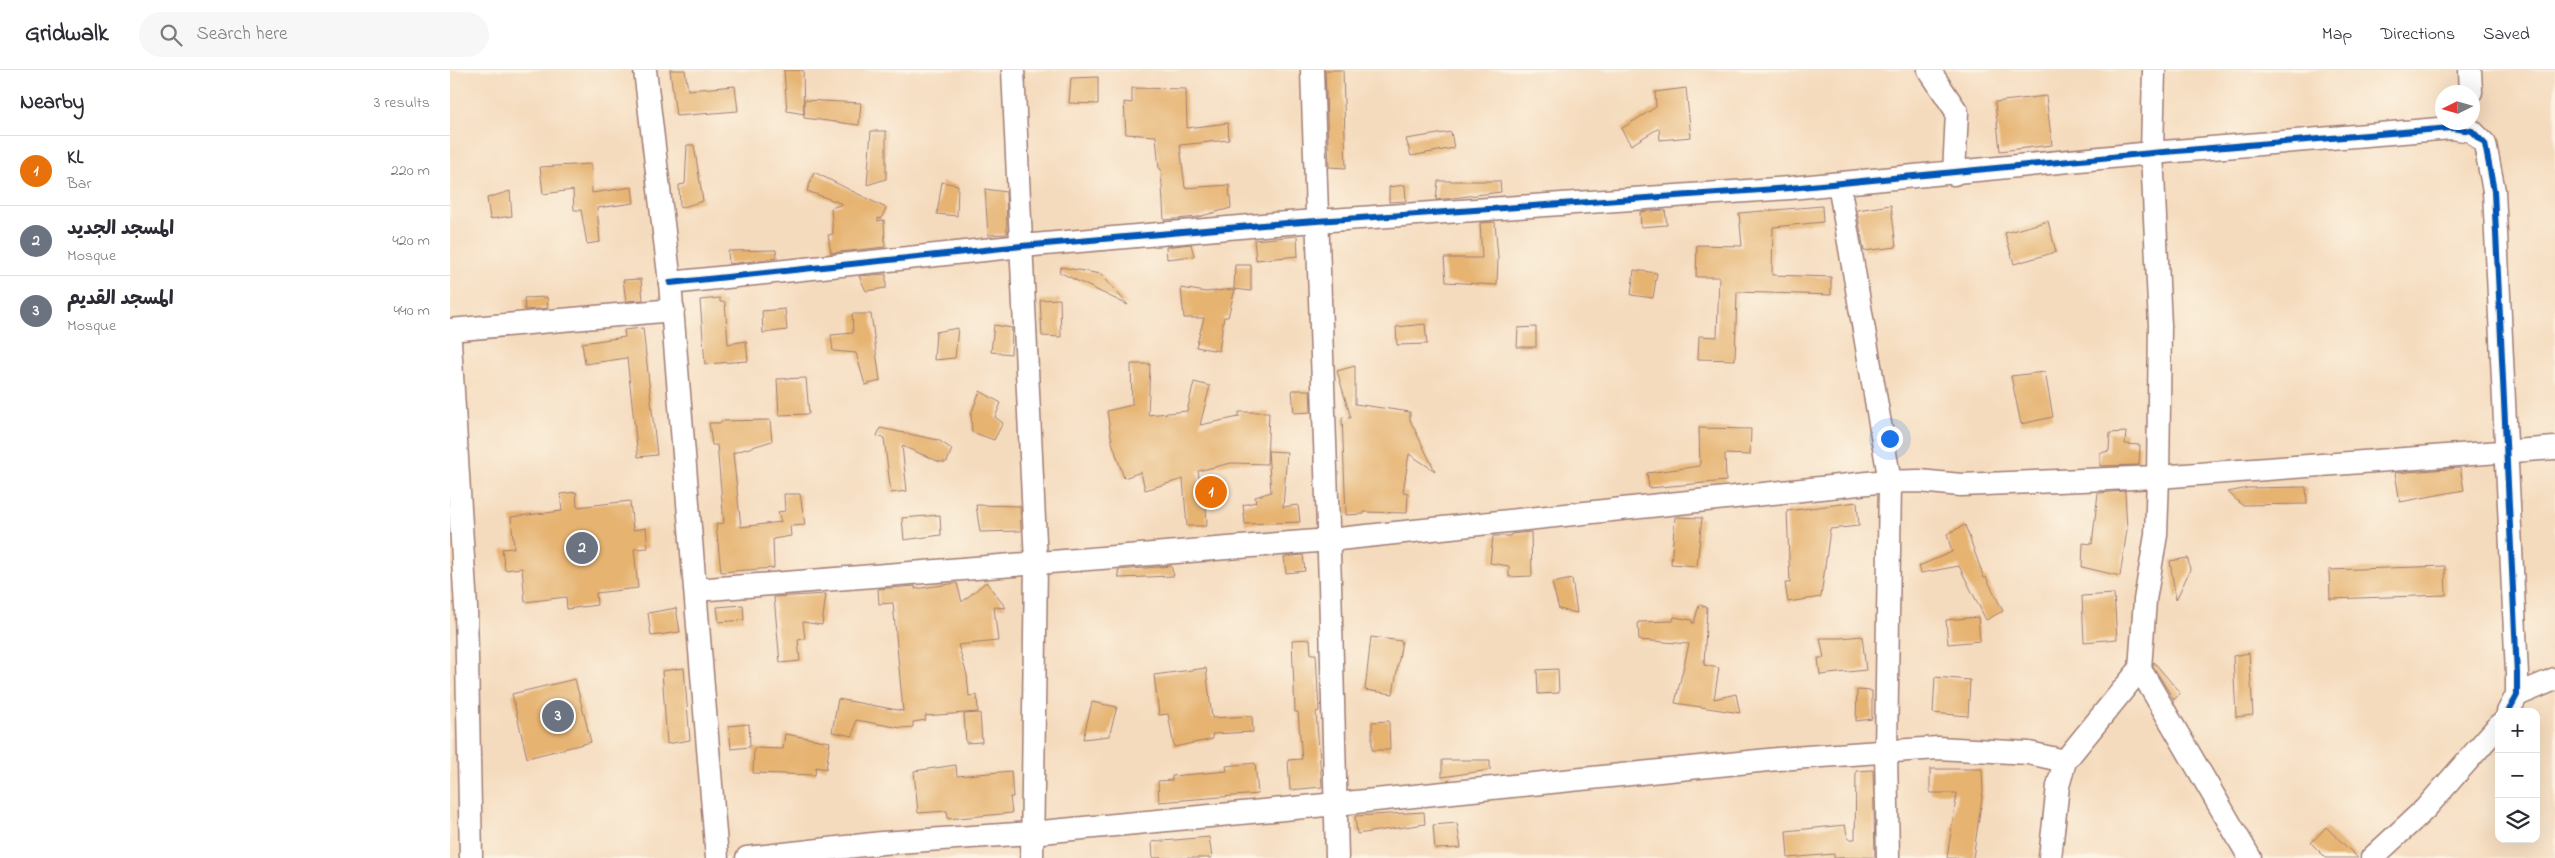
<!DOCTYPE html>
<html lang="en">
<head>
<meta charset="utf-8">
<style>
	:root { --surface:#fff; --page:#f7f7f7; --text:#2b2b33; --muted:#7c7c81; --line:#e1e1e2; --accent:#0b8043 }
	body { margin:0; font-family:"Indie Flower","Playpen Sans Arabic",sans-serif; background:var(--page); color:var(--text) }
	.controls { position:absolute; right:15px; bottom:15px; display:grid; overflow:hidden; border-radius:10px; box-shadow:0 5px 20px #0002 }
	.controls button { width:45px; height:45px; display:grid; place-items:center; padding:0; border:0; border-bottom:1px solid var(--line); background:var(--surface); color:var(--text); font:25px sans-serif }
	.compass { position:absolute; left:1985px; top:15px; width:45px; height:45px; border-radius:50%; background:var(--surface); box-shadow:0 5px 20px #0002; rotate:265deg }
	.you { position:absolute; left:1439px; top:368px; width:18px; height:18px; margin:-12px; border:4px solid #fff; border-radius:50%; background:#1a73e8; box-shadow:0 0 0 8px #1a73e833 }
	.badge { display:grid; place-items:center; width:32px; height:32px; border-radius:50%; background:var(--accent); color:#fff; font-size:16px; font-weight:700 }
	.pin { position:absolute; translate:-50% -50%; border:2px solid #fff; box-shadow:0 1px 5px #0006 }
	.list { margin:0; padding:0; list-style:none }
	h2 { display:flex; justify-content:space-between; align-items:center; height:65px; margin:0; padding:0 20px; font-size:21px }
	h2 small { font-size:16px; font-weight:400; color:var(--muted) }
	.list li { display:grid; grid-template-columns:32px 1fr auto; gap:15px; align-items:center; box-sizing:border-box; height:70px; padding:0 20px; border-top:1px solid var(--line) }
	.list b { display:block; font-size:19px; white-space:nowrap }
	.list p { margin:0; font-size:16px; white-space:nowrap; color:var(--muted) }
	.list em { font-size:16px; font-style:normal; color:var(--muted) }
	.icon { flex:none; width:28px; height:28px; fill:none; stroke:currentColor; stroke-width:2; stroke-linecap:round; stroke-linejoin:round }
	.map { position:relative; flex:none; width:2105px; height:788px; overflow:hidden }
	header { display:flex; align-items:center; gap:30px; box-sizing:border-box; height:70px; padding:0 25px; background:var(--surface); border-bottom:1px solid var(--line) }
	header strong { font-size:24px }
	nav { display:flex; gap:28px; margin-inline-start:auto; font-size:18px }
	.search { width:350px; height:45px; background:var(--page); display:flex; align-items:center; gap:12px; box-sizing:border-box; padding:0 18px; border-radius:28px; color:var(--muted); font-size:19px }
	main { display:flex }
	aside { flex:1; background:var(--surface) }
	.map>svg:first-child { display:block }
	.building { fill:#e6b371 }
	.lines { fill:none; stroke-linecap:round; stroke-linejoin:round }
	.street-casing { stroke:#a07d74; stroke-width:25 }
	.street { stroke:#fff; stroke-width:22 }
	.cycleway-casing { stroke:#fcf5e5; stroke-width:9 }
	.cycleway { stroke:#0057b8; stroke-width:6 }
</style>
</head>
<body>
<header>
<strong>Gridwalk</strong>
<div class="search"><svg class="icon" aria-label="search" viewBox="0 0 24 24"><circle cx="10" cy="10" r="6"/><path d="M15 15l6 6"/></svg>Search here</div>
<nav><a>Map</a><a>Directions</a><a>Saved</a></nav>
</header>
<main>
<aside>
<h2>Nearby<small>3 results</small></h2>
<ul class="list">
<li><span class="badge" style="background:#e8710a">1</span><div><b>KL</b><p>Bar</p></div><em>220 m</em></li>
<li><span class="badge" style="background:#6b7280">2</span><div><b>المسجد الجديد</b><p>Mosque</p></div><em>420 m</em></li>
<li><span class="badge" style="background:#6b7280">3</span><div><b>المسجد القديم</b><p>Mosque</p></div><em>440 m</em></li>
</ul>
</aside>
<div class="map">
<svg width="2105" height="788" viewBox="0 0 2105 788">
	<rect width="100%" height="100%" fill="#fcf5e5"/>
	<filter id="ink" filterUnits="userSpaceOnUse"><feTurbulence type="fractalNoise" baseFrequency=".02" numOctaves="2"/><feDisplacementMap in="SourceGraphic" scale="10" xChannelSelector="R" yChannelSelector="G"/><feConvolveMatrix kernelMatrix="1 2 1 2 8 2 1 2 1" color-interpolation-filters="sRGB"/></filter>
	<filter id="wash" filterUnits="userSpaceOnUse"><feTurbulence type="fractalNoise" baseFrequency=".0096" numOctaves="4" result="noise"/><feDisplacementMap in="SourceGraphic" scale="20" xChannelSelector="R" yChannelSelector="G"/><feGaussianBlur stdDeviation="1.12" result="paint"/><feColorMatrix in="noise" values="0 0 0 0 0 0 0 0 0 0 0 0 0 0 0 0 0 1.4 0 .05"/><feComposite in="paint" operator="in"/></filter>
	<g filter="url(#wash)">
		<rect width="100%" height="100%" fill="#f5dbbe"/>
		<g id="blocks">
			<g class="building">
				<polygon points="220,0 235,0 238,20 285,16 288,41 226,46"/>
				<polygon points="334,0 353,0 354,44 337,41"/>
				<polygon points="875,0 893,0 896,98 879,97"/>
				<polygon points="648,7 648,34 619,33 621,8"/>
				<polygon points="682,18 736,19 737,58 778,53 779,70 730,75 735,118 779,115 781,138 748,147 714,150 711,99 709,99 706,66 676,64 674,32 682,33"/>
				<polygon points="1236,18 1241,67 1210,70 1209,58 1181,75 1171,59 1206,37 1205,22"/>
				<polygon points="1596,26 1602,75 1550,81 1545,32"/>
				<polygon points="354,30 411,33 409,55 354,48"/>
				<polygon points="421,61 436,61 436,109 417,115"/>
				<polygon points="1001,62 1004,78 961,86 956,69"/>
				<polygon points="237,75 244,75 253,131 230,138 229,115 235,114"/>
				<polygon points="141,94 142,123 182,117 184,133 147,138 150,172 137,174 131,140 124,140 123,120 93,124 90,97"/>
				<polygon points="364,102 436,138 431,149 428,148 428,151 434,150 435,177 381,183 378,165 383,164 381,138 393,134 357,121"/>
				<polygon points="988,111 1050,111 1051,122 986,130"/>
				<polygon points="492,112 508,115 507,146 487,144"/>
				<polygon points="955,115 956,131 939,132 939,117"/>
				<polygon points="535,119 556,122 557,164 538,165"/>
				<polygon points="60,121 62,146 40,149 37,128"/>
				<polygon points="1441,135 1446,177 1414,181 1407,140"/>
				<polygon points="1372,136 1373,152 1323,157 1322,205 1381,207 1381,225 1287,222 1285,290 1248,289 1249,266 1267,267 1269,207 1246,207 1247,175 1292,176 1289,143"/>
				<polygon points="1215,140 1217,155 1191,157 1190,142"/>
				<polygon points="1598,151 1606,182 1564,194 1555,163"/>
				<polygon points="1045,152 1048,188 1047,215 996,212 994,188 1032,188 1030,153"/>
				<polygon points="847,166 848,186 806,190 804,170"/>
				<polygon points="741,174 744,186 717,189 716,177"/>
				<polygon points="326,180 327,188 279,194 278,181"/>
				<polygon points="785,195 801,195 801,221 785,219 778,247 774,247 769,281 746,277 754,248 734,248 731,218 756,222 784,219"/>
				<polygon points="611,197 651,204 678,235 609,202"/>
				<polygon points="1184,200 1207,203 1203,228 1181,225"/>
				<polygon points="436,204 436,218 416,221 409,206"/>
				<polygon points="191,209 193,230 176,231 173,210"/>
				<polygon points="97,227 98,238 75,240 74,228"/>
				<polygon points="270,228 270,232 275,232 278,274 296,271 298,291 255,294 250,230"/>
				<polygon points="610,229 611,267 592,266 590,230"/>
				<polygon points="335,239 337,260 313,263 312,241"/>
				<polygon points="402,244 421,244 430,311 415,315 406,283 383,281 381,265 403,263"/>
				<polygon points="975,254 977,274 947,275 946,257"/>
				<polygon points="544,255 562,258 561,284 541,282"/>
				<polygon points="1086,257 1086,277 1067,277 1068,258"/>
				<polygon points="193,258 207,385 188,387 177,288 135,294 132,273 175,267 174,260"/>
				<polygon points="508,258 505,288 484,290 486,262"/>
				<polygon points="681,294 700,294 698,345 737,341 744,312 760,316 750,355 789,347 789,342 819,342 817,394 781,393 748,401 753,436 756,436 757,456 737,456 733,409 695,420 691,402 674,408 662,372 657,341 682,335"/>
				<polygon points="905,296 905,334 960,342 960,350 985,401 959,384 953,422 958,423 957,443 914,442 914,444 896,445 892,347 901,348 887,301"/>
				<polygon points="1595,302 1603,347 1571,354 1561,306"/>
				<polygon points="356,308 359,344 329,345 327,309"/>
				<polygon points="842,320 860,320 861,342 844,343"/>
				<polygon points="530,321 551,333 545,347 553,353 544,370 522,362 521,344"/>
				<polygon points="320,350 322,371 283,383 291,457 331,452 328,442 335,441 334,424 350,424 355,455 340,456 341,466 323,469 324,498 271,502 266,454 274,453 267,375 262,375 259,353 271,353 271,351"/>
				<polygon points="430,358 488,370 502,379 497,392 490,392 452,376 457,421 441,423 434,368 427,366"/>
				<polygon points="1249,358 1301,359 1300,385 1275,384 1276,411 1199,418 1197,403 1250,396"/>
				<polygon points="1676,362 1675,374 1690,375 1689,395 1650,396 1650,383 1659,381 1660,363"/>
				<polygon points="818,381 837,382 833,437 848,435 850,452 795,454 793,435 806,432 805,427 821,422"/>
				<polygon points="2010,398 2014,420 1950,432 1945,403"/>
				<polygon points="1856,417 1857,434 1792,435 1778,422 1798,418"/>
				<polygon points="1675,421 1677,460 1670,506 1632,497 1633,473 1642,474 1648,423"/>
				<polygon points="126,422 127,437 180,431 183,460 196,458 198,478 184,479 188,518 146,523 147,535 117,539 116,527 75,532 72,498 55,500 52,479 64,478 61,447 112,441 110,424"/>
				<polygon points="1407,432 1409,456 1380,459 1371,527 1338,532 1335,513 1340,513 1337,441"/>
				<polygon points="526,435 570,436 571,461 530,462"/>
				<polygon points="490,445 491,465 454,470 452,448"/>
				<polygon points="1225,447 1252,448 1247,496 1221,494"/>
				<polygon points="1515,455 1534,508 1536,507 1553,541 1536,550 1509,496 1471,503 1469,496 1502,482 1497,464"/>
				<polygon points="1081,462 1082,506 1059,507 1059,496 1040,493 1043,466 1060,466 1061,464"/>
				<polygon points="853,485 855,501 836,503 834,487"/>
				<polygon points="1738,488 1740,500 1726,530 1720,491"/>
				<polygon points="721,496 724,506 669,508 668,500"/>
				<polygon points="1995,496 1996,525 1880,529 1879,500"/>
				<polygon points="1122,509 1127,543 1109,539 1102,513"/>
				<polygon points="536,512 556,538 544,537 548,571 508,575 517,605 519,626 527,625 528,642 475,646 476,650 463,652 463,657 451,658 406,650 403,666 382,662 388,629 453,641 443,533 429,534 428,519 465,516 465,519 507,513 512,532"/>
				<polygon points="376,524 372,555 353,552 355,569 348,570 350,591 330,593 324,527"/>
				<polygon points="1664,524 1667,569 1634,572 1632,526"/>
				<polygon points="293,535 294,550 269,552 267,537"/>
				<polygon points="1249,535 1257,537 1254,595 1269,598 1264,629 1286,624 1290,643 1225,633 1239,574 1189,570 1188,552 1223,551 1224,547 1242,550 1242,553 1244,553"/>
				<polygon points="226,538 230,562 201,566 198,543"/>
				<polygon points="1528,547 1530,571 1498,574 1496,550"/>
				<polygon points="1412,566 1416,600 1370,605 1368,588 1374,588 1370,568 1391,568"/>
				<polygon points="921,567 952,571 943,624 915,620"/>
				<polygon points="860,569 861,584 866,584 869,641 866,642 872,717 840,720 838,690 852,689 848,642 845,642 842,570"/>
				<polygon points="1799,583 1803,645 1786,647 1783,586"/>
				<polygon points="1704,592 1730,623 1724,630 1703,596"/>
				<polygon points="234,598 240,670 217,674 212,601"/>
				<polygon points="756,598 762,648 802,646 803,662 762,664 763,669 724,677 718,644 709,645 704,605"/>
				<polygon points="1108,599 1109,623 1088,624 1087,600"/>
				<polygon points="1485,607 1520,610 1518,646 1483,643"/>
				<polygon points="125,609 141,672 77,688 62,624"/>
				<polygon points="1407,620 1422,621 1422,649 1406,651"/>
				<polygon points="642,632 667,637 659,666 633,669"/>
				<polygon points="530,643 532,672 516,673 514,644"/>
				<polygon points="939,651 940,680 922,680 922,652"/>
				<polygon points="299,654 300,677 281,679 279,656"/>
				<polygon points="335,664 380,672 376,699 366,697 365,705 303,703 304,678 333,679"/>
				<polygon points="992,690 1040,690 1040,700 992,707"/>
				<polygon points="805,693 808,724 709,732 708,711 722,710 722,706 777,701 776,696"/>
				<polygon points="506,695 507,706 561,701 563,727 560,727 562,743 498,749 497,741 468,743 464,701"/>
				<polygon points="1480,699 1532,699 1533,721 1523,788 1497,788 1507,723 1480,723"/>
				<polygon points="1423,700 1425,787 1384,788 1384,784 1338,788 1336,761 1395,755 1398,769 1405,769 1406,701"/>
				<polygon points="974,742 975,754 907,764 905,746"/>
				<polygon points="1007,753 1011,778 985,779 983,755"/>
				<polygon points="1876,757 1908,788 1876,788 1861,773"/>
				<polygon points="759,767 762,788 703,788 702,772"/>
			</g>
		</g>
	</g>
	<g filter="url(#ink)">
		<use href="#blocks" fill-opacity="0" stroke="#a07d74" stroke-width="1"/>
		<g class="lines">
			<g class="street-casing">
				<g id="street">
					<polyline points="195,0 220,213 267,788"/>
					<polyline points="563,0 586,493 582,788"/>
					<polyline points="862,0 880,514 887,788"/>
					<polyline points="1479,0 1507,42 1504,104"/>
					<polyline points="1704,0 1702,83 1710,256 1708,407 1706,465 1695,530 1690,599 1800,788"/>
					<polyline points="2020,0 2021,22"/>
					<polyline points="1389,114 1440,412 1436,682 1438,788"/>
					<polyline points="220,213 572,176 824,154 1340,118 1702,83 2001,58 2022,61 2035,74 2044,121 2067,604 2067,625 2058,642"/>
					<polyline points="0,260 223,240"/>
					<polyline points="0,272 16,538 21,788"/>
					<polyline points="246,520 879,470 1427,412 1469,411 1511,415 1708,407 2105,378"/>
					<polyline points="2067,625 2105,609"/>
					<polyline points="297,788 432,773 581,763 886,734 1328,689 1488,678 1579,683 1615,691"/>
					<polyline points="1600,788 1608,716 1615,691 1690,599"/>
					<polyline points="1922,788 1975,739 2049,655"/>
				</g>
			</g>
			<use href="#street" class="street"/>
			<g class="cycleway-casing">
				<polyline id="cycleway" points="220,213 572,176 824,154 1340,118 1702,83 2001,58 2022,61 2035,74 2044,121 2067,604 2067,625 2058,642"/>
			</g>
			<use href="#cycleway" class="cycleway"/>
		</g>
	</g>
</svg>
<div class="controls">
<button>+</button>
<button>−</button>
<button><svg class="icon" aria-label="layers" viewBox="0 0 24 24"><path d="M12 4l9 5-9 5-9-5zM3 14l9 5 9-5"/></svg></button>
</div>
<svg class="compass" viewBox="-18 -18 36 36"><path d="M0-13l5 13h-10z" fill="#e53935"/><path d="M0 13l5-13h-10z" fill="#7c7c81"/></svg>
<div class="you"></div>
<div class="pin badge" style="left:761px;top:422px;background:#e8710a">1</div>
<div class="pin badge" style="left:132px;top:478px;background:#6b7280">2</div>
<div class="pin badge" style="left:108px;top:646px;background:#6b7280">3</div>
</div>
</main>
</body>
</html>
